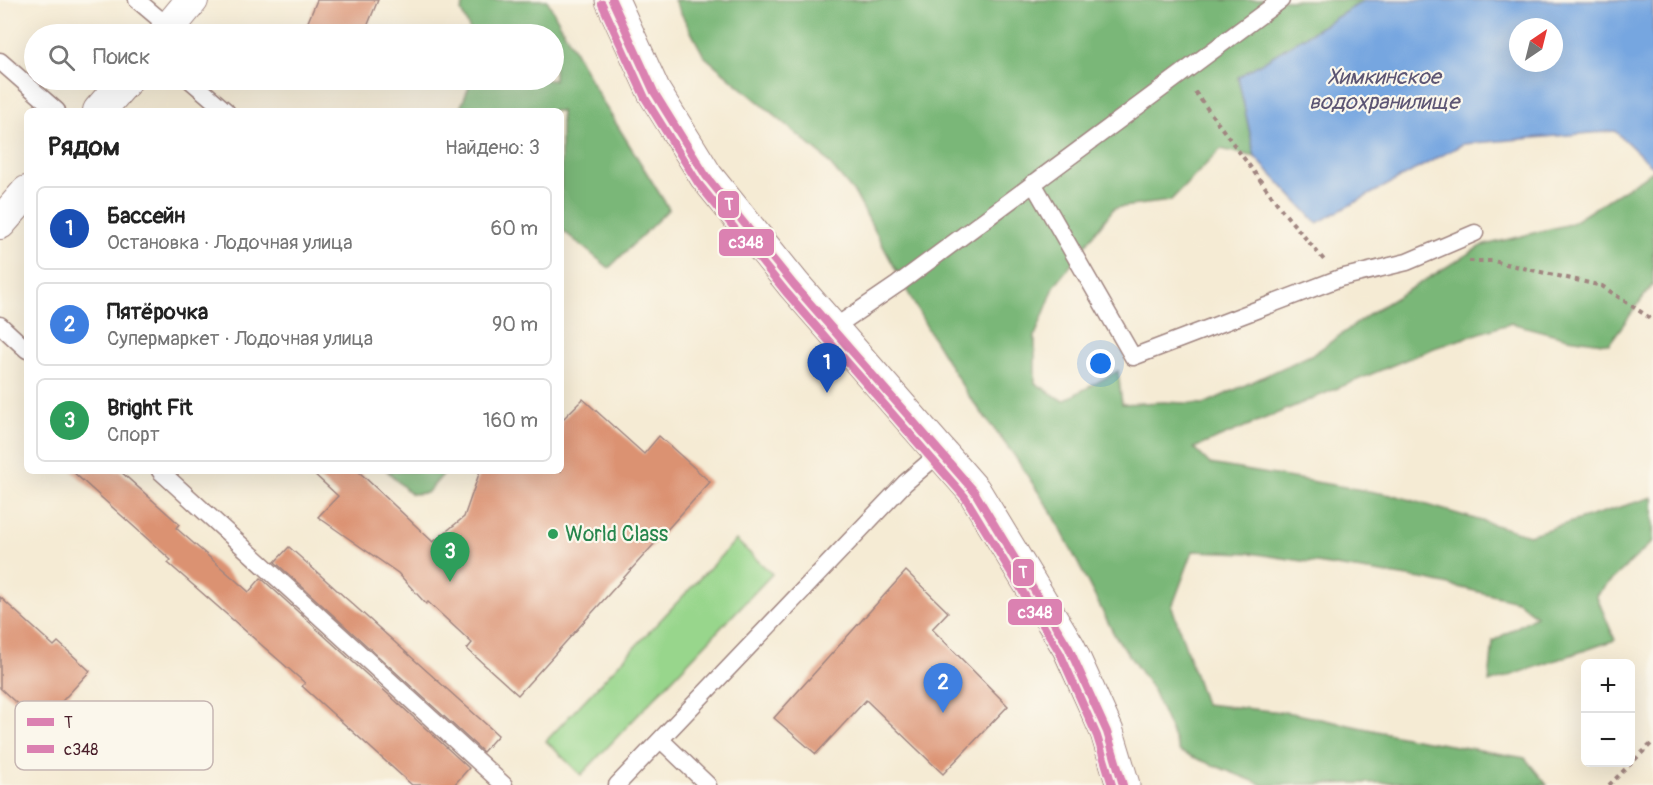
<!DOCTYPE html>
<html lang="ru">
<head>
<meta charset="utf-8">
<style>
	:root { --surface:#fff; --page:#f6f6f6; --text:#222; --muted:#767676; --line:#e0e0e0; --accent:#0b8043 }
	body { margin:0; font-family:Pangolin,sans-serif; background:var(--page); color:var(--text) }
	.controls { position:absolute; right:18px; bottom:18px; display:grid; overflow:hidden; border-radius:9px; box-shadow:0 6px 24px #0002 }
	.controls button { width:54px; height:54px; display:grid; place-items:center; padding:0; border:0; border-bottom:2px solid var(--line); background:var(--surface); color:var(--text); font:30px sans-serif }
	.compass { position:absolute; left:1509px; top:18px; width:54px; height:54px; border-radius:50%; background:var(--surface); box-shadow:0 6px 24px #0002; rotate:35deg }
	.you { position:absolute; left:1101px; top:364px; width:21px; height:21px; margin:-15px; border:4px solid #fff; border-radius:50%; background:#1a73e8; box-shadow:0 0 0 9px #1a73e833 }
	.badge { display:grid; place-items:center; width:39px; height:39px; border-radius:50%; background:var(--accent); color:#fff; font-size:20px; font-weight:700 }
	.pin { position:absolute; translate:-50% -50px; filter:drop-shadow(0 2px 3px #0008) }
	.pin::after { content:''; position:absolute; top:32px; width:21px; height:18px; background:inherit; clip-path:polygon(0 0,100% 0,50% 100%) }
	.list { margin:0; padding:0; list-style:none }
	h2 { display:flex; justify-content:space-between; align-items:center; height:78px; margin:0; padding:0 24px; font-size:26px }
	h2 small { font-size:20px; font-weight:400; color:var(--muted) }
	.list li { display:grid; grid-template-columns:39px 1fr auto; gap:18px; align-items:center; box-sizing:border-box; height:84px; margin:0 12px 12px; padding:0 12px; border:2px solid var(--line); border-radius:9px }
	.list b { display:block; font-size:22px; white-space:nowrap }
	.list p { margin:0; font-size:20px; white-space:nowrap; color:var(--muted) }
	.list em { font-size:20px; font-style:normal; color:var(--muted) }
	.icon { flex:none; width:33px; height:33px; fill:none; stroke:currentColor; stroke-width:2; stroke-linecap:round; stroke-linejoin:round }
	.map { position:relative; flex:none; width:1653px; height:785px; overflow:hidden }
	.search { position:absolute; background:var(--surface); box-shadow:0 6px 24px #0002; left:24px; top:24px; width:540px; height:66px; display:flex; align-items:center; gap:15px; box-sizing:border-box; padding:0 21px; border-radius:33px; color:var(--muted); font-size:22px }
	.panel { position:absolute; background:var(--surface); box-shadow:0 6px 24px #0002; left:24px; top:108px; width:540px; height:366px; border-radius:9px }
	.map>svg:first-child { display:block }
	.green { fill:#98d68c; stroke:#717a5c; stroke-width:1.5 }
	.forest { fill:#7ab778; stroke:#626b52; stroke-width:1.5 }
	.water { fill:#76a6e0; stroke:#606286; stroke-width:1.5; fill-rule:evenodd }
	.building { fill:#db9272 }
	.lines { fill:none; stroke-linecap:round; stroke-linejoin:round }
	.lane-casing { stroke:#a08580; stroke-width:19 }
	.street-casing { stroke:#a08580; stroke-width:34 }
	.secondary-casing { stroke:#a08580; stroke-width:35 }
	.path { stroke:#a08580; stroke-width:4; stroke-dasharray:4.5 4.5; stroke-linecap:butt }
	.lane { stroke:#fff; stroke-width:16 }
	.street { stroke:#fff; stroke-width:32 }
	.secondary { stroke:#fff; stroke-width:33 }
	.bus-1-casing { stroke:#fbf7ec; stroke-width:12 }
	.bus-2-casing { stroke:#fbf7ec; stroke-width:12 }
	.bus-1 { stroke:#db81b1; stroke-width:8 }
	.bus-2 { stroke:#db81b1; stroke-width:8 }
	.leisure-dot { fill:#2e9e5b; stroke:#fbf7ec; stroke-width:2 }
	.labels { text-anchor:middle; stroke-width:4.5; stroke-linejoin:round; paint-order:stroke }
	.leisure-label { font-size:21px; fill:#27864d; stroke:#fbf7ec; text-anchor:start }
	.water-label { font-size:22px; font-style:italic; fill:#5c5573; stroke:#fbf7ec }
	.key { fill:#fbf7ec; stroke:#c6b6b2; stroke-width:1.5 }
	.key-label { font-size:16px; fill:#4a1f2b }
	.line-badge { stroke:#fbf7ec; stroke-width:2 }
	.badge-label { font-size:16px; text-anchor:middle; font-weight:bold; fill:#fff }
</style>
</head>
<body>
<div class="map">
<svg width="1653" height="785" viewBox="0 0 1653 785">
	<rect width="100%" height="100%" fill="#fbf7ec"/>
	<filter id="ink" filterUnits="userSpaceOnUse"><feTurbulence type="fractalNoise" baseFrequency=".0167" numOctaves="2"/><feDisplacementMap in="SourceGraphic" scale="12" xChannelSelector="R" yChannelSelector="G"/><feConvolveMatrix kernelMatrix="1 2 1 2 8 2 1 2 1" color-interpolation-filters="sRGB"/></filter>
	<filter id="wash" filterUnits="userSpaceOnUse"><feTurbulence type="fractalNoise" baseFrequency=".008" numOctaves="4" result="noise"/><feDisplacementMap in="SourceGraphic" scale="24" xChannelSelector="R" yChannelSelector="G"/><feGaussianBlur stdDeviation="1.35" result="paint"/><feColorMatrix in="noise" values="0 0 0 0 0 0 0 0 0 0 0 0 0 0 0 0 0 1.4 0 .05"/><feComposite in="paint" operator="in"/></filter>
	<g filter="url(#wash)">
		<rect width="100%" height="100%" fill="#f5ebd4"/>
		<polygon class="green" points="736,540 772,574 581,775 546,741"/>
		<g class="forest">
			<polygon points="465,0 547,0 601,99 669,209 609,268 561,229 561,111 459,111 472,80 554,80 554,34 472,34 461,11"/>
			<polygon points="674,0 1365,0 1238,77 1255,157 1221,149 1170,201 1114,208 1055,285 1035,336 1035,383 1063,401 1118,371 1122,404 1164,402 1204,404 1315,353 1377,309 1481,246 1570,224 1653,171 1653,284 1609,344 1568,338 1511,323 1434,348 1194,448 1210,464 1397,496 1529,535 1653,497 1653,541 1596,595 1615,640 1489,683 1493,641 1536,616 1517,601 1428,580 1250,553 1193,551 1172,607 1205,704 1292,713 1410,738 1525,758 1547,785 1435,785 1417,782 1263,785 1180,752 1152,688 1114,634 1054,516 1014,455 968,395 930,333 855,194 823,156 704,56"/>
			<polygon points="387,471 446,471 427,493 411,494"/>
		</g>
		<path class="water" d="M1365 0H1653V167L1615 131 1463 144 1317 223 1255 157 1238 77ZM1518 27H1554V63H1518Z"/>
		<g id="blocks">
			<g class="building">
				<polygon points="317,0 378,0 364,34 303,34"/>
				<polygon points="583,399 644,454 659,436 710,482 518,695 467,649 472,643 428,602 426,604 398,573 318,517 338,496 311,471 358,471 433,542 464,517 480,471 561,471 561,421"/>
				<polygon points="72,471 120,471 179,524 176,528 249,592 261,578 469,768 454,785 412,785 302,686 305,683 168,563 171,560"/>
				<polygon points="289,547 498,735 483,752 275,562"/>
				<polygon points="906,571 948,612 932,629 1008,706 943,774 866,700 816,754 774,718"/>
				<polygon points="0,597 54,646 58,642 90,671 40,725 0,688"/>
			</g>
		</g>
	</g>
	<g filter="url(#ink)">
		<use href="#blocks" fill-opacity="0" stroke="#a08580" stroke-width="1.5"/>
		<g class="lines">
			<g class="lane-casing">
				<g id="lane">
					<polyline points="137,0 170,28"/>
					<polyline points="0,61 57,111"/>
					<polyline points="190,80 226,111"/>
					<polyline points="1033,183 1133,357 1340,278 1407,262 1475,233"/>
					<polyline points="0,325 27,350"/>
					<polyline points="832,329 898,284 1281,0"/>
					<polyline points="160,471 504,785"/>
					<polyline points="661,740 708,785"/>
					<polyline points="617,785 905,483 942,451"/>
				</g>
			</g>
			<g class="street-casing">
				<g id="street">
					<polyline points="164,34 192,0"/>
					<polyline points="99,111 126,80"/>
					<polyline points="0,223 27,192"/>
				</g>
			</g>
			<g class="secondary-casing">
				<polyline id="secondary" points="612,0 654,92 706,176 794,285 974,491 1069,648 1107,732 1123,785"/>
			</g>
			<g class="path">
				<polyline points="1195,92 1285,214 1324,260"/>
				<polyline points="1469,261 1493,261 1602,286 1653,320"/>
				<polyline points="1609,785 1653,742"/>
			</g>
			<use href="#lane" class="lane"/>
			<use href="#street" class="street"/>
			<use href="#secondary" class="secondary"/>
			<g class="bus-1-casing">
				<polyline id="bus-1" points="612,0 654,92 706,176 794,285 974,491 1069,648 1107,732 1123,785"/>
			</g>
			<g class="bus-2-casing">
				<polyline id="bus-2" points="602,4 645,98 698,183 786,292 965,497 1060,653 1097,736 1112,785"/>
			</g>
			<use href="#bus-1" class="bus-1"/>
			<use href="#bus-2" class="bus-2"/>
		</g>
	</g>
	<circle class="leisure-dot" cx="553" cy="534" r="6"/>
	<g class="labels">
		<g class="leisure-label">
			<text x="565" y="541">World Class</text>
		</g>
		<g class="water-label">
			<text x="1384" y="84">Химкинское<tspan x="1384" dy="25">водохранилище</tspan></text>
		</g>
	</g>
	<rect x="15" y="701" width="198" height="69" rx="9" class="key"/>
	<rect x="27" y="718" width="27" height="8" fill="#db81b1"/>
	<rect x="27" y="745" width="27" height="8" fill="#db81b1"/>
	<g class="key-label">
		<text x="64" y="728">Т</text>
		<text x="64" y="755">с348</text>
	</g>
	<g class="line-badge">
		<rect x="717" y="190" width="23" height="29" rx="6" fill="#db81b1"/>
		<rect x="718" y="228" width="57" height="29" rx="6" fill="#db81b1"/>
		<rect x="1012" y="558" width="23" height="29" rx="6" fill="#db81b1"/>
		<rect x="1007" y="598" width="56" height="28" rx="6" fill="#db81b1"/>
	</g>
	<g class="badge-label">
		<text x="729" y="210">Т</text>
		<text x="746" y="248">с348</text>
		<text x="1023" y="578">Т</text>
		<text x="1035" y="618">с348</text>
	</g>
</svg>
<div class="controls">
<button>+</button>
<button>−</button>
</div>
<svg class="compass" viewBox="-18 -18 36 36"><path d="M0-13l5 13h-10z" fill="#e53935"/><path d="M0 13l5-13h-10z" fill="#767676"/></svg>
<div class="you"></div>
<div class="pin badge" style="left:827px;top:393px;background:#1a4fb4">1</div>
<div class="pin badge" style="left:943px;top:713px;background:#3f7fe0">2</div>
<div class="pin badge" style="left:450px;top:582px;background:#2e9e5b">3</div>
<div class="search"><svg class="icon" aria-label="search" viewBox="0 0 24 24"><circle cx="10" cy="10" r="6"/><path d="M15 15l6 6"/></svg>Поиск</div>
<section class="panel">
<h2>Рядом<small>Найдено: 3</small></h2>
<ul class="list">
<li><span class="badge" style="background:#1a4fb4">1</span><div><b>Бассейн</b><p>Остановка · Лодочная улица</p></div><em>60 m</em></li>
<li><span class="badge" style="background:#3f7fe0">2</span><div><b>Пятёрочка</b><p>Супермаркет · Лодочная улица</p></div><em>90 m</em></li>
<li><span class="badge" style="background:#2e9e5b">3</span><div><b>Bright Fit</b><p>Спорт</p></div><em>160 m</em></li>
</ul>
</section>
</div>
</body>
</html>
